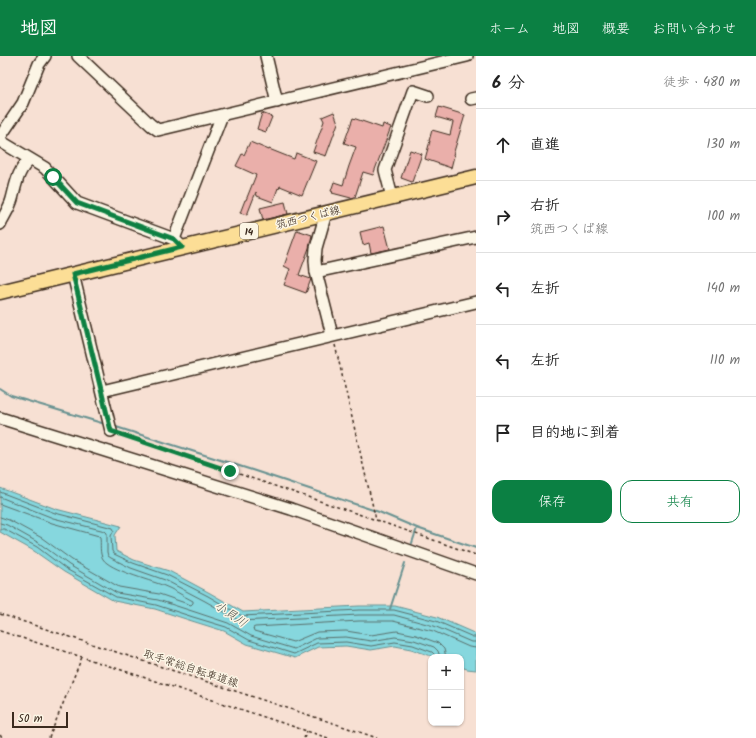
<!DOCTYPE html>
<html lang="ja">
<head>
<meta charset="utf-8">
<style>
	:root { --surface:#fff; --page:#f6f6f6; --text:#222; --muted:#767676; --line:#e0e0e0; --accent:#0b8043 }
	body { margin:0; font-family:Kalam,"Klee One",sans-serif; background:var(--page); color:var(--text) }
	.controls { position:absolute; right:12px; bottom:12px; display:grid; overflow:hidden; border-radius:8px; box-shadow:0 1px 3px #0004 }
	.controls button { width:36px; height:36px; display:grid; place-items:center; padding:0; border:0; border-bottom:1px solid var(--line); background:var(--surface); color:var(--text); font:20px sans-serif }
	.scale { position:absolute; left:12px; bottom:10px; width:56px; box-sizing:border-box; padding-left:4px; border:2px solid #3b2a1e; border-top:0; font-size:11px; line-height:14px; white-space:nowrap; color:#3b2a1e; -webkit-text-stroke:3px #fcf5e5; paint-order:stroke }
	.stop { position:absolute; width:12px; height:12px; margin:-9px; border:3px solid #0b8043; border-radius:50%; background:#fff }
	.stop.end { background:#0b8043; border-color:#fff; box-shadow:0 1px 4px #0008 }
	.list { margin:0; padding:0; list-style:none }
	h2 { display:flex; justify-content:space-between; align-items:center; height:52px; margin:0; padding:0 16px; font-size:17px }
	h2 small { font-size:13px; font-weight:400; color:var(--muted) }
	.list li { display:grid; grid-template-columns:26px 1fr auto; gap:12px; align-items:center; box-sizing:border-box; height:72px; padding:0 16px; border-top:1px solid var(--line) }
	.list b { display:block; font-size:15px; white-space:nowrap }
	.list p { margin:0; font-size:13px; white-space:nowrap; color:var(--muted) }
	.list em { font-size:13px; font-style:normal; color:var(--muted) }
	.actions { display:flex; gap:8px; padding:12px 16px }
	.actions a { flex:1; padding:9px 0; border:1px solid var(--accent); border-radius:12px; text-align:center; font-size:14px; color:var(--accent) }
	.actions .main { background:var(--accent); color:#fff }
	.icon { flex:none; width:22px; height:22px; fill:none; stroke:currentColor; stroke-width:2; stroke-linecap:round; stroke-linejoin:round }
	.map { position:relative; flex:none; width:476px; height:682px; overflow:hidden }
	header { display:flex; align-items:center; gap:24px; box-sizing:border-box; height:56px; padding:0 20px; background:var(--accent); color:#fff }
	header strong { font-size:19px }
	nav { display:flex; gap:22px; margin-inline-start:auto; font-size:14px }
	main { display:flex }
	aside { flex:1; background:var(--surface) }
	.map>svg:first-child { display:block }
	.water { fill:#86d7de; stroke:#689291 }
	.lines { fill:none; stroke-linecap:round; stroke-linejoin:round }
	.shore { stroke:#596f6b; stroke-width:1 }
	.stream { stroke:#689291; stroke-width:2 }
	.building { fill:#eaafaa; stroke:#3b2a1e }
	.minor-casing { stroke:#3b2a1e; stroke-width:14 }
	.major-casing { stroke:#3b2a1e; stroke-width:17 }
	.path { stroke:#3b2a1e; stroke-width:1.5; stroke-dasharray:3 3; stroke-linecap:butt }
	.minor { stroke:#fcf5e5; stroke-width:11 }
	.major { stroke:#fcde96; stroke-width:14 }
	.route { stroke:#0b8043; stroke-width:5 }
	.labels { text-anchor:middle; stroke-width:3; stroke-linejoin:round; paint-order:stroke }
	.shield { fill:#fcf5e5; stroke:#75675a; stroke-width:1 }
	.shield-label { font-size:10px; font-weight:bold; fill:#3b2a1e }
	.street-label { font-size:11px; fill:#3b2a1e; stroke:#fcf5e5 }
	.water-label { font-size:12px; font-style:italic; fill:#4e554e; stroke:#fcf5e5 }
</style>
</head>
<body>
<header>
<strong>地図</strong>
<nav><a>ホーム</a><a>地図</a><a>概要</a><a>お問い合わせ</a></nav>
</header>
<main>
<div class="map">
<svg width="476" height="682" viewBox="0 0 476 682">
	<rect width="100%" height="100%" fill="#f7e0d3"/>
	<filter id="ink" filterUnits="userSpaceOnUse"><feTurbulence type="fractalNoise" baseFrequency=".025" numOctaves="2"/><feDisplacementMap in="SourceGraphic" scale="8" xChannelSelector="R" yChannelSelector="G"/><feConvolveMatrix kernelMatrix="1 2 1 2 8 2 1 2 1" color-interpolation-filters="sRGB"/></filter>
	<g filter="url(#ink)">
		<polygon class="water" points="0,432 56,453 121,470 115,479 116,495 134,504 169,515 210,537 243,556 359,550 395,550 437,561 476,578 476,614 467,613 461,611 461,601 434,601 411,593 395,590 371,594 346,590 318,591 295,602 247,588 224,575 192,565 155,553 114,545 64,516 34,495 0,476"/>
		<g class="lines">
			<g class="shore">
				<polyline points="0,436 55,457 113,472 114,474 111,480 112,495 114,498 133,507 167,519 208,540 242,560 359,554 394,554 436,565 473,581 476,581"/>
				<polyline points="0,441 53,462 105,475 107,477 107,496 108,500 111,502 131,512 165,524 205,545 240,565 359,559 394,559 434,570 471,586 476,586"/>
				<path d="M0 448 52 467 99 480 100 481C101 488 99 497 103 503 110 514 149 524 162 529 173 533 183 540 193 545V547L191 549 159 538 119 531 72 504 42 482 9 464 0 461"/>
				<polyline points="0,467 7,469 39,487 69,509 117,537 158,544 195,556 228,567 251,580 294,593 317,582 346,581 371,585 395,581 414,584 434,591 438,595 440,601"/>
				<polyline points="0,473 4,473 37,491 66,513 116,541 156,549 193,561 226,571 249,584 294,598 317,587 346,586 371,590 395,586 413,589 432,596 434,598 435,601"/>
				<polyline points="446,601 444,593 438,587 416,579 397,575 371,579 346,575 317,576 293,586 254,575 253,572 255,571 359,565 393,565 433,575 469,591 476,592"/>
			</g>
			<g class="stream">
				<polyline points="0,333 11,340 105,368"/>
				<polyline points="113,370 252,414 379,456 417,472 476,492"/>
				<polyline points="412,487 417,472"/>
				<polyline points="390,553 405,507"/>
			</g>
		</g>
		<g class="building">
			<polygon points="439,51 465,59 453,99 454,100 451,112 425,103 430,85 429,85 432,74 450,79 453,66 436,61"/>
			<polygon points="334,56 338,67 326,100 313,96 324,65 322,61"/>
			<polygon points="262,57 272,61 266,76 257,73"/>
			<polygon points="353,62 382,72 383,68 391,71 373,119 363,116 355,141 351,142 332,137 333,136 331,135 334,126 343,129 349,110 356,91 344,87"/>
			<polygon points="250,86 269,94 269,93 294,103 296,97 316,105 302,139 280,130 279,133 278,132 273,146 257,140 256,136 247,159 240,157 245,144 246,144 256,119 236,110 242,98 244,99"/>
			<polygon points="410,94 422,98 412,126 401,122"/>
			<polygon points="285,146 288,158 263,164 260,152"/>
			<polygon points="384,170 390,193 371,197 369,187 363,189 360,176"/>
			<polygon points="297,174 312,179 309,192 299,219 311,223 306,237 284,229 290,213 284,210"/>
		</g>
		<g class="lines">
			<g class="minor-casing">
				<g id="minor">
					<polyline points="78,0 151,69 158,74 467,0"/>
					<polyline points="266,0 277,46"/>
					<polyline points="471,43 476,42"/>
					<polyline points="0,81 23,47 39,8 45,0"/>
					<polyline points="0,85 45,112 77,147 174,183 182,191"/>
					<polyline points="392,141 385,114 413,35 428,40"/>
					<polyline points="326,157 316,192 315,204 316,216 332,279"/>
					<path d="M0 168C4 160 10 151 12 143 16 128 18 113 30 104"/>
					<polyline points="174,183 222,59"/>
					<polyline points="316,216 476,181"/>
					<polyline points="73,218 111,375"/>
					<polyline points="102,335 476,246"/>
					<polyline points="0,362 291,453 476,518"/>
				</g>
			</g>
			<g class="major-casing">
				<polyline id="major" points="0,236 476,121"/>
			</g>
			<g class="path">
				<polyline points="335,289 376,464"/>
				<polyline points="120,378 376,464 476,499"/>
				<polyline points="0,558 336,668 377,682"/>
				<polyline points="0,575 82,601 328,682"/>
				<polyline points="0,679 2,682"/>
				<polyline points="49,682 82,601"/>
				<polyline points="304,682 307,675"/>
			</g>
			<use href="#minor" class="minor"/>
			<use href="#major" class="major"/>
		</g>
	</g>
	<g class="lines" filter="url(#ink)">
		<polyline class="route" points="53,121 77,147 174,183 182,191 73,218 111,375 230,415"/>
	</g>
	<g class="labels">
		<rect class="shield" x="240" y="167" width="18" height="16" rx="3"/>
		<g class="shield-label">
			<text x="249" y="179">14</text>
		</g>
		<g class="street-label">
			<text transform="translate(308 161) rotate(-14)" y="4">筑西つくば線</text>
			<text transform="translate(191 612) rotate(18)" y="4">取手常総自転車道線</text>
		</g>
		<g class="water-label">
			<text transform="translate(231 558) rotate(34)" y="4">小貝川</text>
		</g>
	</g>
</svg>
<div class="controls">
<button>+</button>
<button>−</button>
</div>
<div class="scale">50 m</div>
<div class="stop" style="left:53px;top:121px"></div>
<div class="stop end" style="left:230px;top:415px"></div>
</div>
<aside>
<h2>6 分<small>徒歩 · 480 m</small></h2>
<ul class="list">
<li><svg class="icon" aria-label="ahead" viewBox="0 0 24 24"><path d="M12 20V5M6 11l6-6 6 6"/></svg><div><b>直進</b></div><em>130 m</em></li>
<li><svg class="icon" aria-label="right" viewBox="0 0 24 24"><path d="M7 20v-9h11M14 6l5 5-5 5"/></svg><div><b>右折</b><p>筑西つくば線</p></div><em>100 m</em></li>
<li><svg class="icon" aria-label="left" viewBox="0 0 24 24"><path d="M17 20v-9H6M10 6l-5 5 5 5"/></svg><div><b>左折</b></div><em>140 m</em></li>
<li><svg class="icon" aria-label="left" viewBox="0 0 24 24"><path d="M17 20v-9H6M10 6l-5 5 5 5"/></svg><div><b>左折</b></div><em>110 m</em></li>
<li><svg class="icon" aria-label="arrive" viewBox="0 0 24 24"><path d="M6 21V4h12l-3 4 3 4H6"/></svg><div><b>目的地に到着</b></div></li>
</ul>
<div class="actions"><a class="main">保存</a><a>共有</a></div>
</aside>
</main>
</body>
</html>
